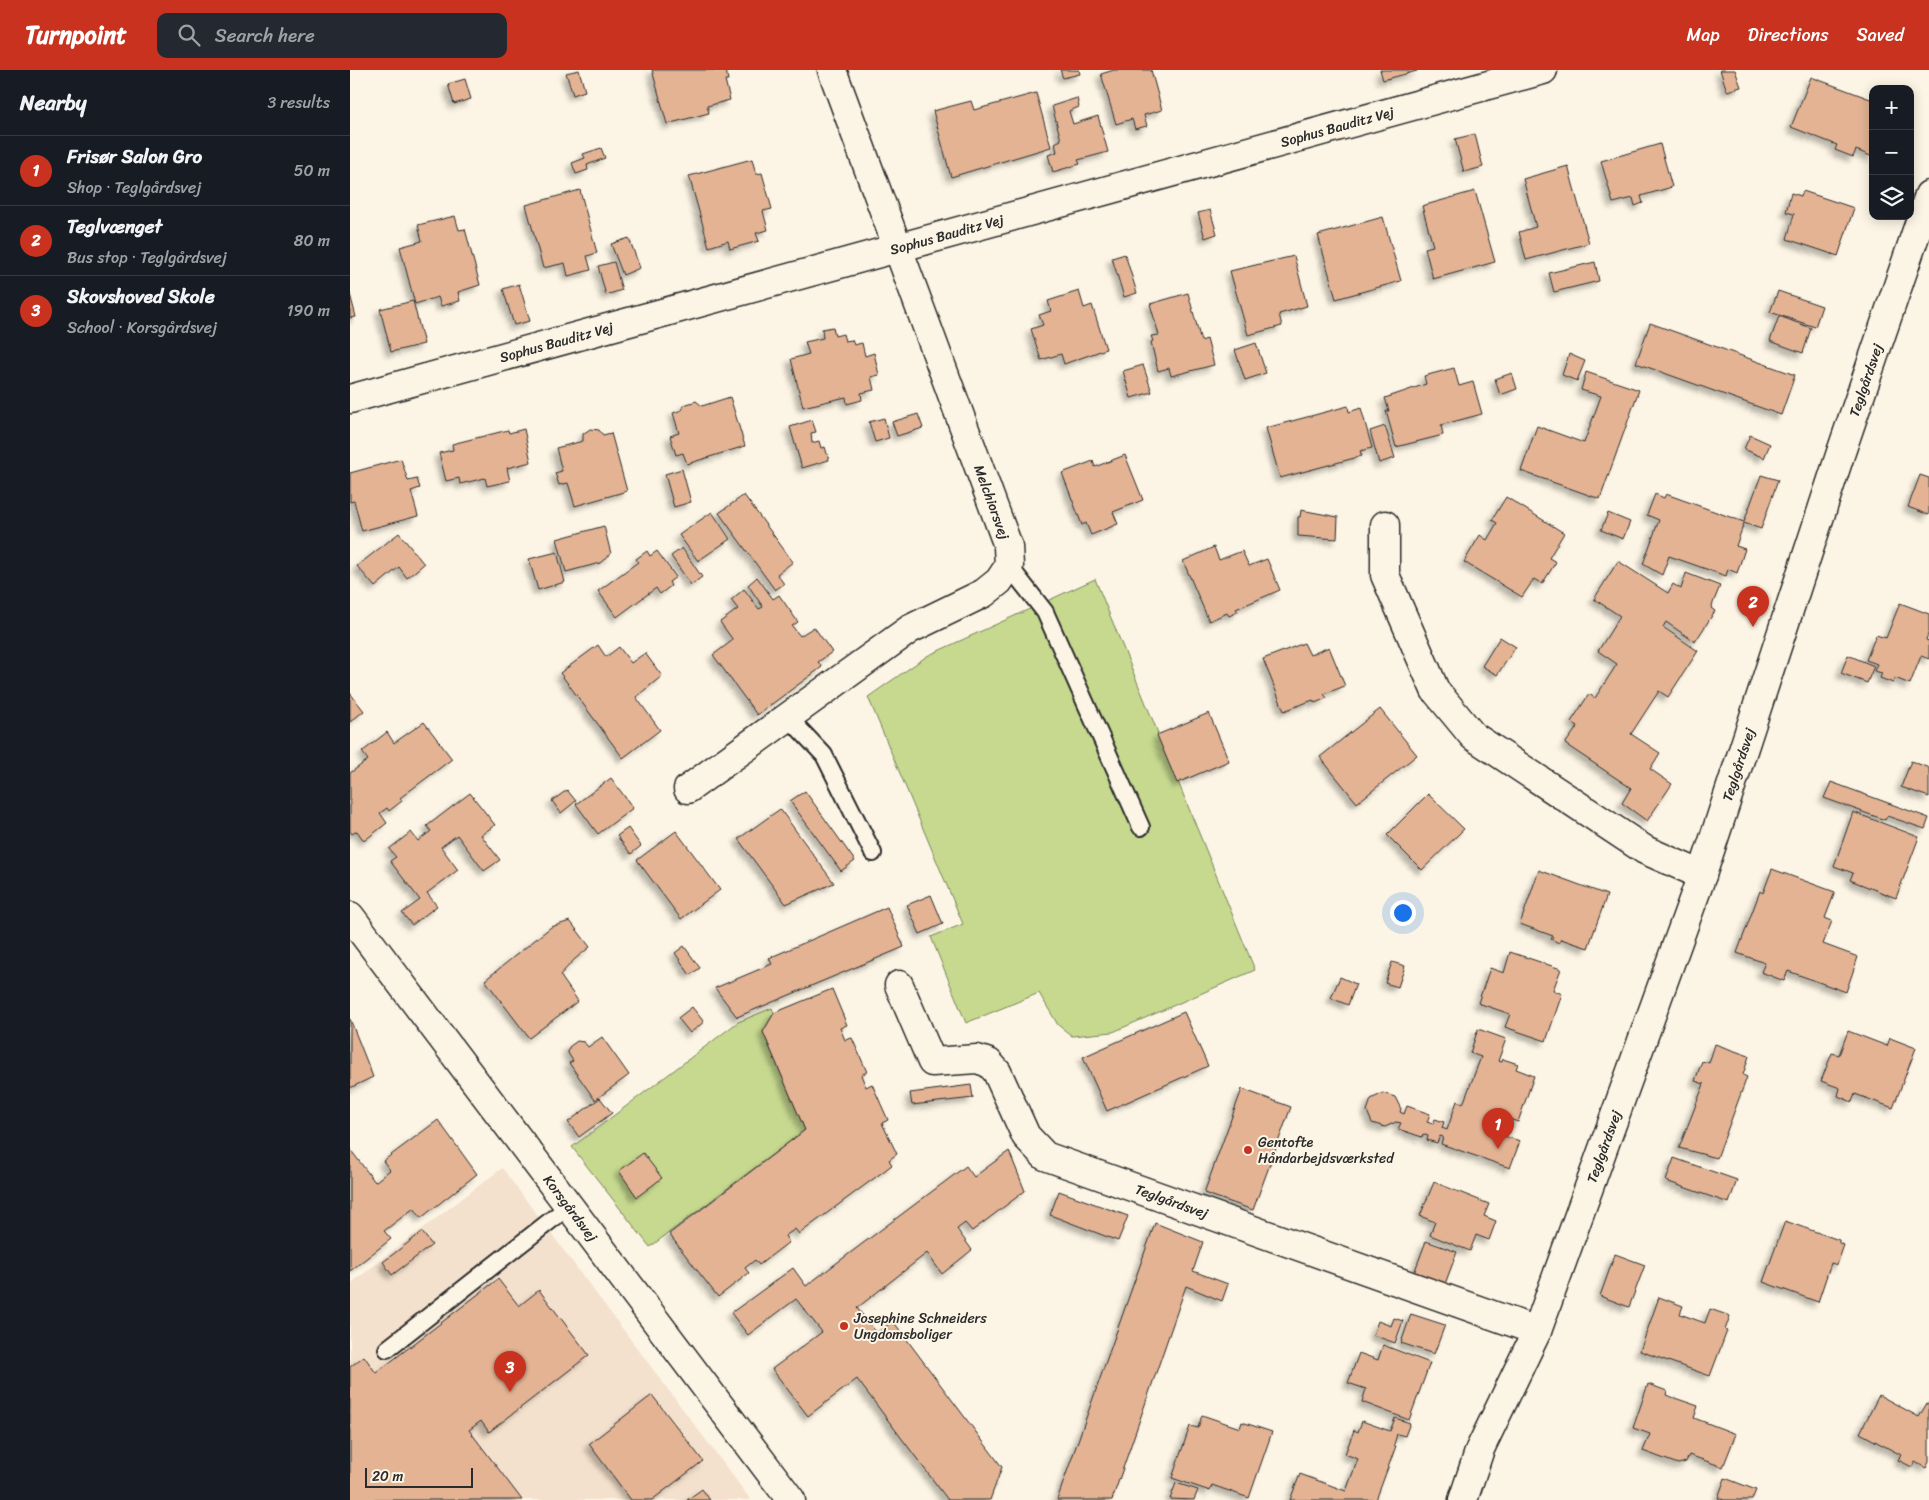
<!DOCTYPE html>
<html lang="en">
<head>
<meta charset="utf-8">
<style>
	:root { --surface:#171b24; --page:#242831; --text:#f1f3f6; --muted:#9ea1a6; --line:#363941; --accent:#c8321e }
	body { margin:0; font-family:Sriracha,sans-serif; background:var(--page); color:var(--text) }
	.controls { position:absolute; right:15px; top:15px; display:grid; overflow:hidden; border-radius:10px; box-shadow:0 2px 12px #0003 }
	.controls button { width:45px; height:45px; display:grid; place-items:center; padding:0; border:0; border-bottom:1px solid var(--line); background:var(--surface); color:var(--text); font:25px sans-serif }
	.scale { position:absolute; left:15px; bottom:12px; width:108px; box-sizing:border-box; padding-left:5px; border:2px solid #2b2b2b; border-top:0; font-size:14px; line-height:18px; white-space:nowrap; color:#2b2b2b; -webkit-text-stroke:4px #fcf5e5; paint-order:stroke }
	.you { position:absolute; left:1052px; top:842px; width:18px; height:18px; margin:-12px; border:4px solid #fff; border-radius:50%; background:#1a73e8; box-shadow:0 0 0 8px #1a73e833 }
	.badge { display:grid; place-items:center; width:32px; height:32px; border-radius:50%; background:var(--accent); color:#fff; font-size:16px; font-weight:700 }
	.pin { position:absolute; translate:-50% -41px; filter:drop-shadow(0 1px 2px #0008) }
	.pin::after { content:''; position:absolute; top:26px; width:18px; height:15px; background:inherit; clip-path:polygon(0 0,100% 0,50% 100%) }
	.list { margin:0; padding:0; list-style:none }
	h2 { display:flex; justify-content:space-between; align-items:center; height:65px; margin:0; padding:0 20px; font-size:21px }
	h2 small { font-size:16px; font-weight:400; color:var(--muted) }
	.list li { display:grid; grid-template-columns:32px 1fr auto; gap:15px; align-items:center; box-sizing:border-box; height:70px; padding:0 20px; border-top:1px solid var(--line) }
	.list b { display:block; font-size:19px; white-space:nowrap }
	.list p { margin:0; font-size:16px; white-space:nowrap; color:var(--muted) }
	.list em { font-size:16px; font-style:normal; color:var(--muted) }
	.icon { flex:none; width:28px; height:28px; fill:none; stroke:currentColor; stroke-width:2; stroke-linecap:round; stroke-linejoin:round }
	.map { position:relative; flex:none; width:1579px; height:1430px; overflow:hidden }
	header { display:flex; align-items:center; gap:30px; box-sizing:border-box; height:70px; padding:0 25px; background:var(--accent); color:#fff }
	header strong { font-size:24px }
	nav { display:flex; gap:28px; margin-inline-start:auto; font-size:18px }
	.search { width:350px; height:45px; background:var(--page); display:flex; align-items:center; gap:12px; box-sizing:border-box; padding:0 18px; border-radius:10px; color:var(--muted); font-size:19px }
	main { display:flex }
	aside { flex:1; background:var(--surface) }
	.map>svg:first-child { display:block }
	.built { fill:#f4e1cd }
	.green { fill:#c6d98f; stroke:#78825d }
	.building { fill:#e3b394; stroke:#2b2b2b; filter:url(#shadow) }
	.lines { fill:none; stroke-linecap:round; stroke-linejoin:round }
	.lane-casing { stroke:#2b2b2b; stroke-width:20 }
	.street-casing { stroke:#2b2b2b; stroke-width:31 }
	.lane { stroke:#fcf5e5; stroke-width:16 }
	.street { stroke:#fcf5e5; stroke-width:28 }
	.poi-dot { fill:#c8321e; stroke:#fcf5e5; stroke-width:2 }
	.labels { text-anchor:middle; stroke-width:4; stroke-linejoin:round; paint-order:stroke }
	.street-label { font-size:14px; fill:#2b2b2b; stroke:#fcf5e5 }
	.poi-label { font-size:14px; fill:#2b2b2b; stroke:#fcf5e5; text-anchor:start }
</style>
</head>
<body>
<header>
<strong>Turnpoint</strong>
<div class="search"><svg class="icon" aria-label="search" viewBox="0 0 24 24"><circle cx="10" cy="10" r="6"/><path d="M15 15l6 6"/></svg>Search here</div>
<nav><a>Map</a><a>Directions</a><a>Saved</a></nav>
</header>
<main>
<aside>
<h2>Nearby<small>3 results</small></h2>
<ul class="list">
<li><span class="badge">1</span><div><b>Frisør Salon Gro</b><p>Shop · Teglgårdsvej</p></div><em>50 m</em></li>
<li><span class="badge">2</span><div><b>Teglvænget</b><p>Bus stop · Teglgårdsvej</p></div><em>80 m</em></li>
<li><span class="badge">3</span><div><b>Skovshoved Skole</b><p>School · Korsgårdsvej</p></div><em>190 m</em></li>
</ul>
</aside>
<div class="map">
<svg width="1579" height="1430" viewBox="0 0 1579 1430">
	<defs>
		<filter id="shadow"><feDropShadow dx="-4.5" dy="4.5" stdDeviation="2.5" flood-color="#0004"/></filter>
	</defs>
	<rect width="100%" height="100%" fill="#fcf5e5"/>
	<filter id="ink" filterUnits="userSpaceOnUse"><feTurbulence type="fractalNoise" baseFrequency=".02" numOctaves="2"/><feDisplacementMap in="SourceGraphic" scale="10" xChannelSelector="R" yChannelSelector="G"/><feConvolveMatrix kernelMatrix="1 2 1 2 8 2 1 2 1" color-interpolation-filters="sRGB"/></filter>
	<g filter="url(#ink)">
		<polygon class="built" points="152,1098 401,1430 0,1430 0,1214"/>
		<g class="green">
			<polygon points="745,509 905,900 763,962 722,966 708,955 689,923 616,953 581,867 613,854 518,627 577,586"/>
			<polygon points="422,938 424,943 413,962 455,1060 300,1177 222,1077 388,952"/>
		</g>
		<g class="building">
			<polygon points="229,0 235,21 223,25 216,3"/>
			<polygon points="302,0 376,0 378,10 375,10 380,30 357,36 359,43 317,54"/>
			<polygon points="710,0 729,0 730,4 713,8"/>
			<polygon points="764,0 801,0 812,40 794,45 797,56 785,59 782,49 766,54 751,4"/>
			<polygon points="1030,0 1067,0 1067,1 1033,10"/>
			<polygon points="1370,0 1385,0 1391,17 1377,21"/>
			<polygon points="1461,7 1523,30 1523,87 1506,80 1503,87 1485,80 1487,75 1441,57"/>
			<polygon points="115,9 121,29 104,34 98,14"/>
			<polygon points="686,23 701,77 601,107 583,41 621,31 624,40"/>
			<polygon points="727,28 729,37 719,41 723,54 748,46 758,82 728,90 730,94 703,102 698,85 707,82 705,73 711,70 702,36"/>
			<polygon points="1125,64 1133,97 1114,102 1105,69"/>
			<polygon points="1310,74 1322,117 1291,126 1293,133 1285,136 1283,128 1263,133 1251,91"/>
			<polygon points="251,78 255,88 237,95 238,100 226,104 222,93 235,88 233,84"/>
			<polygon points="402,89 406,104 412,103 422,139 413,141 418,160 406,163 409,171 380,179 378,171 359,177 339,106"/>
			<polygon points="1218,96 1239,173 1176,190 1169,162 1186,157 1173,109"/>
			<polygon points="230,120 247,183 237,186 241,200 218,206 215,193 193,198 176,135"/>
			<polygon points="1125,121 1145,192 1083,209 1075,178 1083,176 1072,136"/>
			<polygon points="1453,121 1504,138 1488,186 1437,169 1444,144 1436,142 1441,123 1451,126"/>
			<polygon points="860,140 867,164 855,168 848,143"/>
			<polygon points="105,146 109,160 115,159 130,215 108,222 110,231 91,236 88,227 65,234 50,177 72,171 68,155"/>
			<polygon points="1033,147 1051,211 986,229 968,165"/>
			<polygon points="279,168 290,198 273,205 261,174"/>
			<polygon points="775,184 787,223 774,227 762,188"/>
			<polygon points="944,186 957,236 929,244 932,256 898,265 880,201"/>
			<polygon points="264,192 272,220 256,225 248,196"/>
			<polygon points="1245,192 1249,211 1204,222 1199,203"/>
			<polygon points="169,214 180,251 164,255 153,219"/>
			<polygon points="729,221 734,238 742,235 756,279 714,294 711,284 691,290 681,259 693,255 689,245 701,241 698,231"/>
			<polygon points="1428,221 1472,236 1465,257 1420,242"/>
			<polygon points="838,223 851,271 857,269 864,295 821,306 819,298 808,301 801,272 803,271 801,266 809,265 800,234"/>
			<polygon points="0,224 6,247 0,248"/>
			<polygon points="63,231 74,274 41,282 30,239"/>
			<polygon points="1429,246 1461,258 1453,283 1420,271"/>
			<polygon points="1300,253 1445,305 1431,345 1286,293"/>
			<polygon points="483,257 485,266 493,264 495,271 502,270 504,275 512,273 515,286 524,283 529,305 521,307 524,320 511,323 512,330 497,334 496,327 453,337 441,289 459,284 455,272 473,268 472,259"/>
			<polygon points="906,273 916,303 895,310 885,280"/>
			<polygon points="1219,284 1235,291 1227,311 1212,305"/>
			<polygon points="793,295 802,322 781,328 773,301"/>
			<polygon points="1104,298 1109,316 1123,312 1132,344 1091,355 1093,365 1046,377 1036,341 1039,341 1035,328 1076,314 1074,306"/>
			<polygon points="1236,302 1289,320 1250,429 1171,401 1187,356 1234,373 1251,326 1231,320"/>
			<polygon points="1162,303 1167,319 1150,325 1145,309"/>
			<polygon points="380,327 395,376 337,394 333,383 326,385 320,366 329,363 323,343 332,340 334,335 346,331 352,336"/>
			<polygon points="998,336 999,342 1011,338 1022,378 1010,381 1012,386 930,408 916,358"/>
			<polygon points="568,344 573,358 547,366 542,352"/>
			<polygon points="534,348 539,368 525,372 519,352"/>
			<polygon points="462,350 466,362 461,363 462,373 469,371 471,378 475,377 479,390 452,398 440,357"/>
			<polygon points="1035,356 1045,388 1029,393 1020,361"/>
			<polygon points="174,359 181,392 157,398 160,411 137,416 135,408 110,414 109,408 96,411 89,383 103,380 102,374 158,360 159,363"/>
			<polygon points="240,359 249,360 253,365 261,363 277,421 225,436 218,413 209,415 205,403 212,401 206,378 233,371 233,364"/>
			<polygon points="1400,365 1420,374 1414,388 1394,379"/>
			<polygon points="775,385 793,430 763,442 768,454 741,465 736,453 732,455 712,403 743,391 745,397"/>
			<polygon points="51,389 58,411 67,409 70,418 61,421 68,446 12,461 4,431 0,432 0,403"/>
			<polygon points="332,399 341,432 324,437 315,404"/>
			<polygon points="1411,405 1428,410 1411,459 1394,453 1386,476 1395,479 1387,503 1378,499 1376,506 1319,486 1312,505 1293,494 1309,450 1297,445 1305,424 1314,428 1316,424 1394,452"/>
			<polygon points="1570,405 1579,408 1579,445 1558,437"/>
			<polygon points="394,425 443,492 427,504 434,514 425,520 369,443"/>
			<polygon points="1156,427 1214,463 1199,488 1206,492 1192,514 1184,509 1172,527 1114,492 1130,465 1137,470 1147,453 1142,450"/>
			<polygon points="951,440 988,447 987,469 948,466 948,447 950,447"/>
			<polygon points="362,442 380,469 348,491 329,465"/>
			<polygon points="1258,443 1280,452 1273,469 1251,460"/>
			<polygon points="254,456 261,484 250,493 216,502 207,469"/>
			<polygon points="49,463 74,494 57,508 49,497 25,517 7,496"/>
			<polygon points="864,477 869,490 892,481 899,496 917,489 930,520 886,539 888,542 879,546 877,543 859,551 833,491"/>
			<polygon points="332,478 352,507 341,515 321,486"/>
			<polygon points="297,481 300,486 307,481 326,507 319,512 321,516 310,524 306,518 267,547 248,521 288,492 286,489"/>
			<polygon points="207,482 215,512 188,520 179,489"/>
			<polygon points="1268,491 1318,523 1323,514 1331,519 1336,503 1370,516 1361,538 1365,541 1345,572 1316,552 1313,557 1348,581 1318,627 1309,621 1281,664 1310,683 1300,699 1322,714 1297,751 1272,733 1281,718 1215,674 1228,656 1221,652 1239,624 1245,628 1267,594 1248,581 1270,546 1244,529"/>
			<polygon points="407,507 423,529 429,525 448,552 442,556 450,566 464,557 482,582 468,592 472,597 407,645 363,585 383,570 370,552 388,539 381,530 394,519 409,539 413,537 398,515"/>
			<polygon points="1550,533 1579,544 1579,561 1576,570 1579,571 1579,589 1571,586 1560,614 1545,608 1543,613 1530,608 1532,603 1524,601 1527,594 1516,590 1526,565 1536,568"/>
			<polygon points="1150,567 1166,577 1147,605 1132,596"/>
			<polygon points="954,573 960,585 979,577 995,616 974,624 977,628 965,633 963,630 934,641 913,589"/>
			<polygon points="248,575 256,587 269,577 281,593 295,583 312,606 286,627 310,660 273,688 210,603"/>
			<polygon points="1498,585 1524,596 1517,613 1491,603"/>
			<polygon points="0,623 14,641 0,652"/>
			<polygon points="1030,639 1067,685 1007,733 970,687"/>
			<polygon points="859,643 879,691 827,713 807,665"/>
			<polygon points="74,652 102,689 50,728 52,731 39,741 37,738 30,743 37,753 14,771 7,761 2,764 0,761 0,703 18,690 12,682 37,662 44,673"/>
			<polygon points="1561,691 1579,698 1579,727 1551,717"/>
			<polygon points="261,708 283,738 248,764 226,734"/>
			<polygon points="1481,712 1579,748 1575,759 1537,746 1535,750 1474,728"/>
			<polygon points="217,720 226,731 211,743 202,731"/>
			<polygon points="455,721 505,791 491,801 440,731"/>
			<polygon points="120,723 145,755 131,765 150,790 134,801 107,765 91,777 108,800 77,823 87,836 62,855 52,843 70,830 40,791 46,787 39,779 61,762 68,771 81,761 77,756"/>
			<polygon points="1078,724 1114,759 1072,800 1037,765"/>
			<polygon points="430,739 484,813 436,834 388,769"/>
			<polygon points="1503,742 1569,767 1546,828 1500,810 1503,803 1484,796"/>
			<polygon points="278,758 291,776 281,784 267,766"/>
			<polygon points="326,761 370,820 331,849 287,790"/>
			<polygon points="1422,799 1485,822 1475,848 1482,851 1473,874 1508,887 1496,922 1438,901 1434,911 1411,902 1415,893 1387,883 1410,821 1413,823"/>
			<polygon points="1189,800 1257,825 1238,878 1211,869 1209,873 1201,869 1203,866 1170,854"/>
			<polygon points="581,825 593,854 570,864 557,835"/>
			<polygon points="537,837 554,877 387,947 365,918 422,894 419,888"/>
			<polygon points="220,851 240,877 225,889 210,905 228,931 179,968 135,910 201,857"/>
			<polygon points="334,876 350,898 340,905 325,883"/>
			<polygon points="1160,882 1211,899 1203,920 1212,924 1196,971 1155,957 1160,944 1128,933 1140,898 1154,903"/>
			<polygon points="1042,892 1055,896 1048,917 1035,913"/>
			<polygon points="990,907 1006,914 998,935 981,928"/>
			<polygon points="482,919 497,955 490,958 495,970 502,968 517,1002 511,1005 516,1017 522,1014 538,1050 532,1053 547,1084 539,1090 542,1095 449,1164 445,1159 435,1166 439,1172 409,1195 405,1190 395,1198 399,1203 368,1227 319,1164 455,1060 413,962 424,943"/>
			<polygon points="342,937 354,952 340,963 328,948"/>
			<polygon points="834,942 858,996 757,1041 733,987"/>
			<polygon points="0,949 23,1007 0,1018"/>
			<polygon points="1128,959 1156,969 1148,991 1152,992 1153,989 1168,994 1166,999 1184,1006 1168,1052 1148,1045 1142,1062 1170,1071 1160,1098 1091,1074 1093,1067 1090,1066 1087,1073 1077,1070 1078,1066 1073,1064 1072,1067 1048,1059 1051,1053 1046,1052 1035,1057 1022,1053 1017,1041 1021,1029 1033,1023 1045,1027 1051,1039 1050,1042 1054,1044 1057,1036 1080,1044 1077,1052 1083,1054 1085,1049 1094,1052 1092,1058 1097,1060 1107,1031 1113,1034 1131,987 1120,983"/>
			<polygon points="1498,961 1537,976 1540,968 1566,978 1543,1038 1505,1024 1502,1032 1488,1026 1490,1018 1471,1011 1482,983 1489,985"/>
			<polygon points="252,967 279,1005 245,1030 219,993 223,991 218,983 219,977 227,971 234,972 238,977"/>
			<polygon points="1365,974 1399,986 1393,1005 1397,1007 1367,1088 1329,1078 1354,1014 1345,1011 1352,991 1359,993"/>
			<polygon points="621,1015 623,1028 562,1035 560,1023"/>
			<polygon points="892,1019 941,1037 903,1140 854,1123"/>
			<polygon points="250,1028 262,1043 229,1067 218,1052"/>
			<polygon points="88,1050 127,1104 71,1148 64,1138 34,1161 41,1169 0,1201 0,1079 25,1112 40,1100 33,1091"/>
			<polygon points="659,1081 675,1121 622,1161 615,1153 607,1159 622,1180 592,1204 577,1183 507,1238 527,1263 543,1251 652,1397 640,1430 598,1430 507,1309 458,1346 422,1299 472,1262 446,1229 398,1265 381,1243 443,1198 456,1216 616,1096 624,1107"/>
			<polygon points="293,1083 312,1108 287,1127 269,1101"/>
			<polygon points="1324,1088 1387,1110 1379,1133 1316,1111"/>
			<polygon points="1084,1112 1139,1134 1134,1146 1146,1151 1139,1170 1126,1165 1120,1181 1080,1165 1085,1152 1070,1146"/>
			<polygon points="709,1121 778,1146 768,1171 700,1145"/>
			<polygon points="1435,1151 1489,1170 1489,1173 1494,1175 1487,1195 1481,1193 1468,1232 1413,1212"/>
			<polygon points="805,1153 853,1172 843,1201 878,1214 872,1231 836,1216 762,1430 707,1430"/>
			<polygon points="72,1162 82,1175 42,1205 33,1192"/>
			<polygon points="1076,1171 1107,1182 1095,1214 1064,1203"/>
			<polygon points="1265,1184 1295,1195 1279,1237 1250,1226"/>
			<polygon points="148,1209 169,1236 189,1220 239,1285 139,1362 131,1351 119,1360 172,1430 0,1430 0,1297 14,1286 26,1303"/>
			<polygon points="1309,1227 1333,1236 1330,1244 1355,1253 1360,1239 1380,1246 1375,1260 1377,1261 1360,1306 1290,1281"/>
			<polygon points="1061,1244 1095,1255 1084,1284 1051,1273"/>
			<polygon points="1044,1248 1053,1251 1045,1273 1023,1265 1028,1251 1041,1256"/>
			<polygon points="1033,1275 1080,1293 1059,1350 1012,1332 1016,1319 998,1313 1009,1283 1028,1290"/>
			<polygon points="1298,1314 1317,1321 1316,1325 1348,1336 1344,1348 1386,1364 1373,1397 1339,1385 1336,1392 1328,1394 1293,1381 1300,1364 1283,1358"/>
			<polygon points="302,1325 353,1391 302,1430 281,1430 239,1374"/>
			<polygon points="1529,1325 1569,1347 1577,1333 1579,1334 1579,1392 1576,1398 1565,1392 1562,1397 1548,1390 1551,1385 1510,1363"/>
			<polygon points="852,1345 890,1358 892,1352 922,1362 899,1428 862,1415 860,1421 822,1408 840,1356 848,1358"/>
			<polygon points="1045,1348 1060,1353 1055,1366 1047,1364 1044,1375 1046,1376 1026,1430 940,1430 950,1404 996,1421 1008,1389 995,1384 1004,1360 1008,1362 1012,1351 1040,1361"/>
			<polygon points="1375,1408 1406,1420 1402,1430 1374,1430 1368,1428"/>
			<polygon points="826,1413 848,1420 844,1430 820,1429"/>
			<polygon points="352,1419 360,1430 337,1430"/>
		</g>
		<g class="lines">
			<g class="lane-casing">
				<g id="lane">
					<polyline points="659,496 695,542 791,757"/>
					<polyline points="438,647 474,685 523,783"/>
					<polyline points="37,1279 219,1136"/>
				</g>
			</g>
			<g class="street-casing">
				<g id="street">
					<path id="s1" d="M0 329 1193 0"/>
					<polyline points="1035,455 1035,505 1085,620 1123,666 1295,780 1352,805"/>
					<polyline points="338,719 560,559 634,523 649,511 659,496 658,476 482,0"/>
					<path id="s2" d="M0 846 441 1430"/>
					<path id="s3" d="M549 915 582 992 627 989 639 993 647 1002 676 1066 695 1086 1187 1261"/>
					<path id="s4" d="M1113 1430 1130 1379 1187 1261 1352 805 1491 382 1579 125"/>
				</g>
			</g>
			<use href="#lane" class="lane"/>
			<use href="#street" class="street"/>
		</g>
	</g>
	<g class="poi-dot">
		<circle cx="898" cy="1080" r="5"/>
		<circle cx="494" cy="1256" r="5"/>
	</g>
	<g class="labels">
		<g class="street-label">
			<text dy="5" stroke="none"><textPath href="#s1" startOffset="1024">Sophus Bauditz Vej</textPath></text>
			<text dy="5" stroke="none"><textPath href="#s1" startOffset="619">Sophus Bauditz Vej</textPath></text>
			<text dy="5" stroke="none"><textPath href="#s1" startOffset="214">Sophus Bauditz Vej</textPath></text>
			<text dy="5" stroke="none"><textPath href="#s4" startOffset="1191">Teglgårdsvej</textPath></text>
			<text transform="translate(642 432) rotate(70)" y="5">Melchiorsvej</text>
			<text dy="5" stroke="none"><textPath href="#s4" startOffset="786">Teglgårdsvej</textPath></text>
			<text dy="5" stroke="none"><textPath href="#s4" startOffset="381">Teglgårdsvej</textPath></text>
			<text dy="5" stroke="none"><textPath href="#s3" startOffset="386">Teglgårdsvej</textPath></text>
			<text dy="5" stroke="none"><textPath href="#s2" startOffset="366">Korsgårdsvej</textPath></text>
		</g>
		<g class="poi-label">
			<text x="908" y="1077">Gentofte<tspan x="908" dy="16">Håndarbejdsværksted</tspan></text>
			<text x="504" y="1253">Josephine Schneiders<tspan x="504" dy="16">Ungdomsboliger</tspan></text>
		</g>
	</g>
</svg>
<div class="controls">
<button>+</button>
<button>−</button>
<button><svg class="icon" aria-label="layers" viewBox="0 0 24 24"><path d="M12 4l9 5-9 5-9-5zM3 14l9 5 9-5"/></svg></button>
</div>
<div class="scale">20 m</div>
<div class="you"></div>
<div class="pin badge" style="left:1148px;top:1079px">1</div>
<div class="pin badge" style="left:1403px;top:557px">2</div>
<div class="pin badge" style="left:160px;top:1322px">3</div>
</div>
</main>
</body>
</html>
